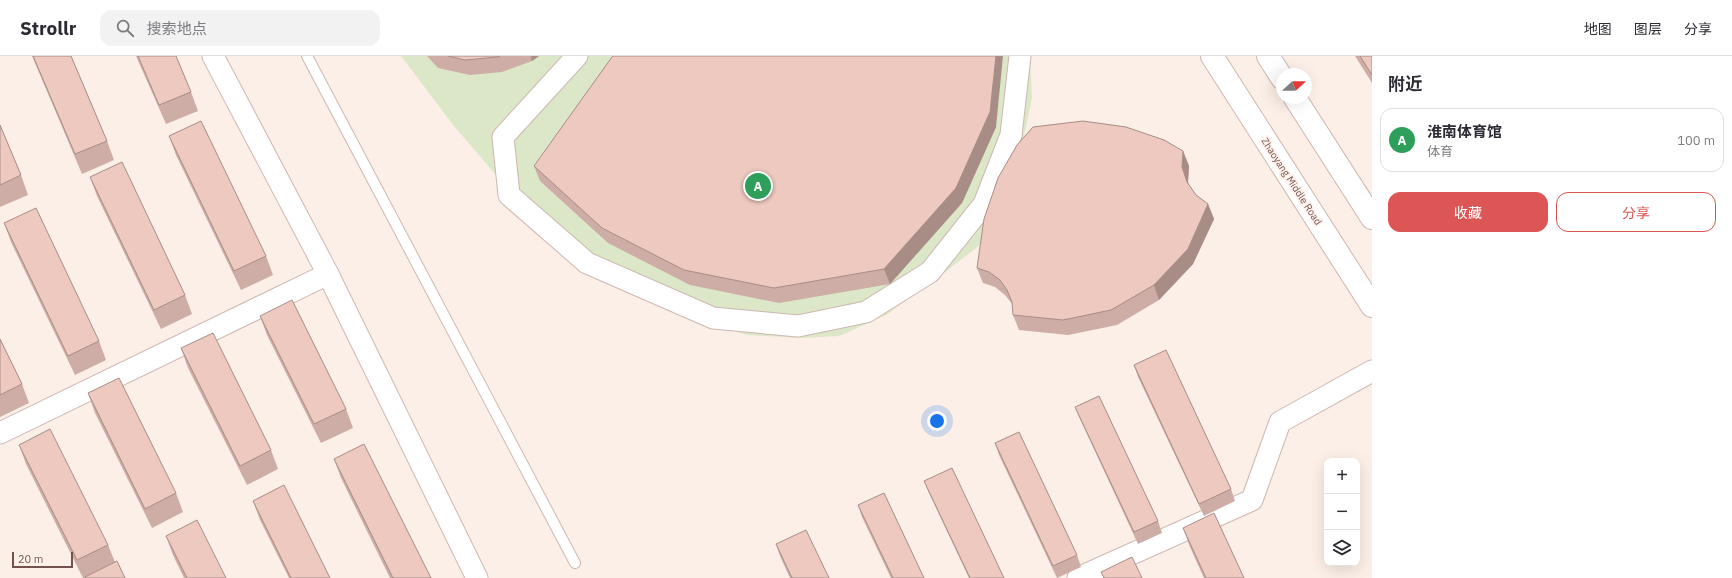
<!DOCTYPE html>
<html lang="zh">
<head>
<meta charset="utf-8">
<style>
	:root { --surface:#fff; --page:#f2f2f3; --text:#2b2b33; --muted:#7c7c81; --line:#e1e1e2; --accent:#dc5655 }
	body { margin:0; font-family:"IBM Plex Sans","Noto Sans SC",sans-serif; background:var(--page); color:var(--text) }
	.controls { position:absolute; right:12px; bottom:12px; display:grid; overflow:hidden; border-radius:8px; box-shadow:0 4px 16px #0002 }
	.controls button { width:36px; height:36px; display:grid; place-items:center; padding:0; border:0; border-bottom:1px solid var(--line); background:var(--surface); color:var(--text); font:20px sans-serif }
	.compass { position:absolute; left:1276px; top:12px; width:36px; height:36px; border-radius:50%; background:var(--surface); box-shadow:0 4px 16px #0002; rotate:69deg }
	.scale { position:absolute; left:12px; bottom:10px; width:61px; box-sizing:border-box; padding-left:4px; border:2px solid #73524d; border-top:0; font-size:11px; line-height:14px; white-space:nowrap; color:#73524d; -webkit-text-stroke:3px #fef3ed; paint-order:stroke }
	.you { position:absolute; left:937px; top:365px; width:14px; height:14px; margin:-10px; border:3px solid #fff; border-radius:50%; background:#1a73e8; box-shadow:0 0 0 6px #1a73e833 }
	.badge { display:grid; place-items:center; width:26px; height:26px; border-radius:50%; background:var(--accent); color:#fff; font-size:13px; font-weight:700 }
	.pin { position:absolute; translate:-50% -50%; border:2px solid #fff; box-shadow:0 1px 4px #0006 }
	.list { margin:0; padding:0; list-style:none }
	h2 { display:flex; justify-content:space-between; align-items:center; height:52px; margin:0; padding:0 16px; font-size:17px }
	h2 small { font-size:13px; font-weight:400; color:var(--muted) }
	.list li { display:grid; grid-template-columns:26px 1fr auto; gap:12px; align-items:center; box-sizing:border-box; height:64px; margin:0 8px 8px; padding:0 8px; border:1px solid var(--line); border-radius:12px }
	.list b { display:block; font-size:15px; white-space:nowrap }
	.list p { margin:0; font-size:13px; white-space:nowrap; color:var(--muted) }
	.list em { font-size:13px; font-style:normal; color:var(--muted) }
	.actions { display:flex; gap:8px; padding:12px 16px }
	.actions a { flex:1; padding:9px 0; border:1px solid var(--accent); border-radius:12px; text-align:center; font-size:14px; color:var(--accent) }
	.actions .main { background:var(--accent); color:#fff }
	.icon { flex:none; width:22px; height:22px; fill:none; stroke:currentColor; stroke-width:2; stroke-linecap:round; stroke-linejoin:round }
	.map { position:relative; flex:none; width:1372px; height:522px; overflow:hidden }
	header { display:flex; align-items:center; gap:24px; box-sizing:border-box; height:56px; padding:0 20px; background:var(--surface); border-bottom:1px solid var(--line) }
	header strong { font-size:19px }
	nav { display:flex; gap:22px; margin-inline-start:auto; font-size:14px }
	.search { width:280px; height:36px; background:var(--page); display:flex; align-items:center; gap:10px; box-sizing:border-box; padding:0 14px; border-radius:12px; color:var(--muted); font-size:15px }
	main { display:flex }
	aside { flex:1; background:var(--surface) }
	.map>svg:first-child { display:block }
	.garden { fill:#dbe7c6 }
	.lines { fill:none; stroke-linecap:round; stroke-linejoin:round }
	.lane-casing { stroke:#ceb7b1; stroke-width:12 }
	.street-casing { stroke:#ceb7b1; stroke-width:23 }
	.secondary-casing { stroke:#d0b6ae; stroke-width:24 }
	.lane { stroke:#fff; stroke-width:10 }
	.street { stroke:#fff; stroke-width:21 }
	.secondary { stroke:#fff; stroke-width:22 }
	.wall { fill:#cdada5 }
	.shaded-wall { fill:#a78d86 }
	.building { fill:#eec9c0; stroke:#a78d86 }
	.labels { text-anchor:middle; stroke-width:4; stroke-linejoin:round; paint-order:stroke }
	.street-label { font-size:10px; fill:#73524d; stroke:#fef3ed }
</style>
</head>
<body>
<header>
<strong>Strollr</strong>
<div class="search"><svg class="icon" aria-label="search" viewBox="0 0 24 24"><circle cx="10" cy="10" r="6"/><path d="M15 15l6 6"/></svg>搜索地点</div>
<nav><a>地图</a><a>图层</a><a>分享</a></nav>
</header>
<main>
<div class="map">
<svg width="1372" height="522" viewBox="0 0 1372 522">
	<rect width="100%" height="100%" fill="#fbefe7"/>
	<polygon class="garden" points="401,0 1030,0 1032,42 1017,113 985,185 945,216 886,259 839,280 800,282 747,279 669,253 520,147 454,70"/>
	<g class="lines">
		<g class="lane-casing">
			<polyline id="lane" points="307,0 575,507"/>
		</g>
		<g class="street-casing">
			<g id="street">
				<polyline points="213,0 328,218 477,522"/>
				<polyline points="577,0 503,81 509,139 587,207 713,262 798,270 866,256 930,216 984,148 1011,79 1020,0"/>
				<polyline points="0,377 328,218"/>
				<polyline points="1078,522 1252,444 1280,366 1372,315"/>
			</g>
		</g>
		<g class="secondary-casing">
			<g id="secondary">
				<polyline points="1212,0 1372,250"/>
				<polyline points="1268,0 1282,22"/>
				<polyline points="1295,42 1372,162"/>
			</g>
		</g>
		<use href="#lane" class="lane"/>
		<use href="#street" class="street"/>
		<use href="#secondary" class="secondary"/>
	</g>
	<g class="wall">
		<polygon points="32,0 71,0 107,85 114,104 82,118"/>
		<polygon points="136,0 176,0 191,36 198,55 166,68"/>
		<polygon points="427,0 539,0 532,5 502,16 470,19 438,12"/>
		<polygon points="1355,0 1372,0 1372,27"/>
		<polygon points="0,69 21,119 28,139 0,151"/>
		<polygon points="996,71 962,147 890,228 779,247 690,229 608,187 540,125 534,110"/>
		<polygon points="169,80 266,200 273,219 241,234 176,99"/>
		<polygon points="1183,95 1189,110 1188,126 1189,129 1196,139 1208,148 1214,163 1193,208 1159,244 1117,269 1068,279 1019,274 1013,259 1013,249 1005,239 995,231 983,227 977,212"/>
		<polygon points="90,121 185,239 192,258 161,273 97,140"/>
		<polygon points="4,167 99,285 106,304 75,319 11,186"/>
		<polygon points="260,260 346,353 353,372 321,387 267,279"/>
		<polygon points="0,283 22,328 29,347 0,361"/>
		<polygon points="181,292 271,394 278,413 247,429 188,312"/>
		<polygon points="1134,309 1231,433 1235,445 1204,460 1138,321"/>
		<polygon points="88,337 176,437 183,456 152,472 95,357"/>
		<polygon points="1075,351 1158,465 1162,477 1138,488 1080,363"/>
		<polygon points="995,387 1077,499 1081,511 1057,522 999,399"/>
		<polygon points="19,389 108,489 115,506 125,522 83,522 26,408"/>
		<polygon points="334,403 431,522 390,522 341,422"/>
		<polygon points="924,425 1004,522 969,522 929,437"/>
		<polygon points="253,445 330,522 289,522 260,464"/>
		<polygon points="858,449 924,522 891,522 862,461"/>
		<polygon points="1183,472 1244,522 1204,522 1190,491"/>
		<polygon points="166,480 226,522 184,522 173,499"/>
		<polygon points="776,488 829,522 790,522 780,500"/>
	</g>
	<g class="shaded-wall">
		<polygon points="531,0 539,0 532,5"/>
		<polygon points="996,0 1003,0 996,71 962,147 890,228 884,213"/>
		<polygon points="1183,95 1189,110 1188,126 1192,141 1182,111"/>
		<polygon points="1208,148 1214,163 1193,208 1159,244 1154,229"/>
	</g>
	<g class="building">
		<polygon points="33,0 71,0 107,85 75,98"/>
		<polygon points="138,0 176,0 191,36 159,49"/>
		<polygon points="448,0 500,0 497,1 465,4"/>
		<polygon points="613,0 996,0 990,56 956,132 884,213 774,232 684,214 602,172 534,110 612,1"/>
		<polygon points="1360,0 1372,0 1372,19"/>
		<polygon points="201,65 266,200 234,215 169,80"/>
		<polygon points="1083,65 1126,71 1164,84 1183,95 1182,111 1187,126 1196,139 1208,148 1188,193 1154,229 1111,254 1063,264 1013,259 1012,246 1007,234 1000,224 989,216 977,212 984,163 998,122 1017,89 1033,71"/>
		<polygon points="0,69 21,119 0,129"/>
		<polygon points="122,106 185,239 154,254 90,121"/>
		<polygon points="36,152 99,285 68,300 4,167"/>
		<polygon points="292,244 346,353 314,368 260,260"/>
		<polygon points="213,277 271,394 240,410 181,292"/>
		<polygon points="0,283 22,328 0,339"/>
		<polygon points="1166,294 1231,433 1199,448 1134,309"/>
		<polygon points="119,322 176,437 145,453 88,337"/>
		<polygon points="1099,340 1158,465 1134,476 1075,351"/>
		<polygon points="50,373 108,489 77,504 19,389"/>
		<polygon points="1019,376 1077,499 1053,510 995,387"/>
		<polygon points="364,388 431,522 393,522 334,403"/>
		<polygon points="952,412 1004,522 970,522 924,425"/>
		<polygon points="284,429 330,522 291,522 253,445"/>
		<polygon points="884,437 924,522 893,522 858,449"/>
		<polygon points="1214,457 1244,522 1206,522 1183,472"/>
		<polygon points="197,464 226,522 187,522 166,480"/>
		<polygon points="806,474 829,522 792,522 776,488"/>
		<polygon points="1132,501 1142,522 1104,522 1101,516"/>
		<polygon points="117,505 125,522 86,522 85,521"/>
	</g>
	<g class="labels">
		<g class="street-label">
			<text transform="translate(1292 125) rotate(57)" y="4">Zhaoyang Middle Road</text>
		</g>
	</g>
</svg>
<div class="controls">
<button>+</button>
<button>−</button>
<button><svg class="icon" aria-label="layers" viewBox="0 0 24 24"><path d="M12 4l9 5-9 5-9-5zM3 14l9 5 9-5"/></svg></button>
</div>
<svg class="compass" viewBox="-18 -18 36 36"><path d="M0-13l5 13h-10z" fill="#e53935"/><path d="M0 13l5-13h-10z" fill="#7c7c81"/></svg>
<div class="scale">20 m</div>
<div class="you"></div>
<div class="pin badge" style="left:758px;top:130px;background:#2e9e5b">A</div>
</div>
<aside>
<h2>附近<small></small></h2>
<ul class="list">
<li><span class="badge" style="background:#2e9e5b">A</span><div><b>淮南体育馆</b><p>体育</p></div><em>100 m</em></li>
</ul>
<div class="actions"><a class="main">收藏</a><a>分享</a></div>
</aside>
</main>
</body>
</html>
